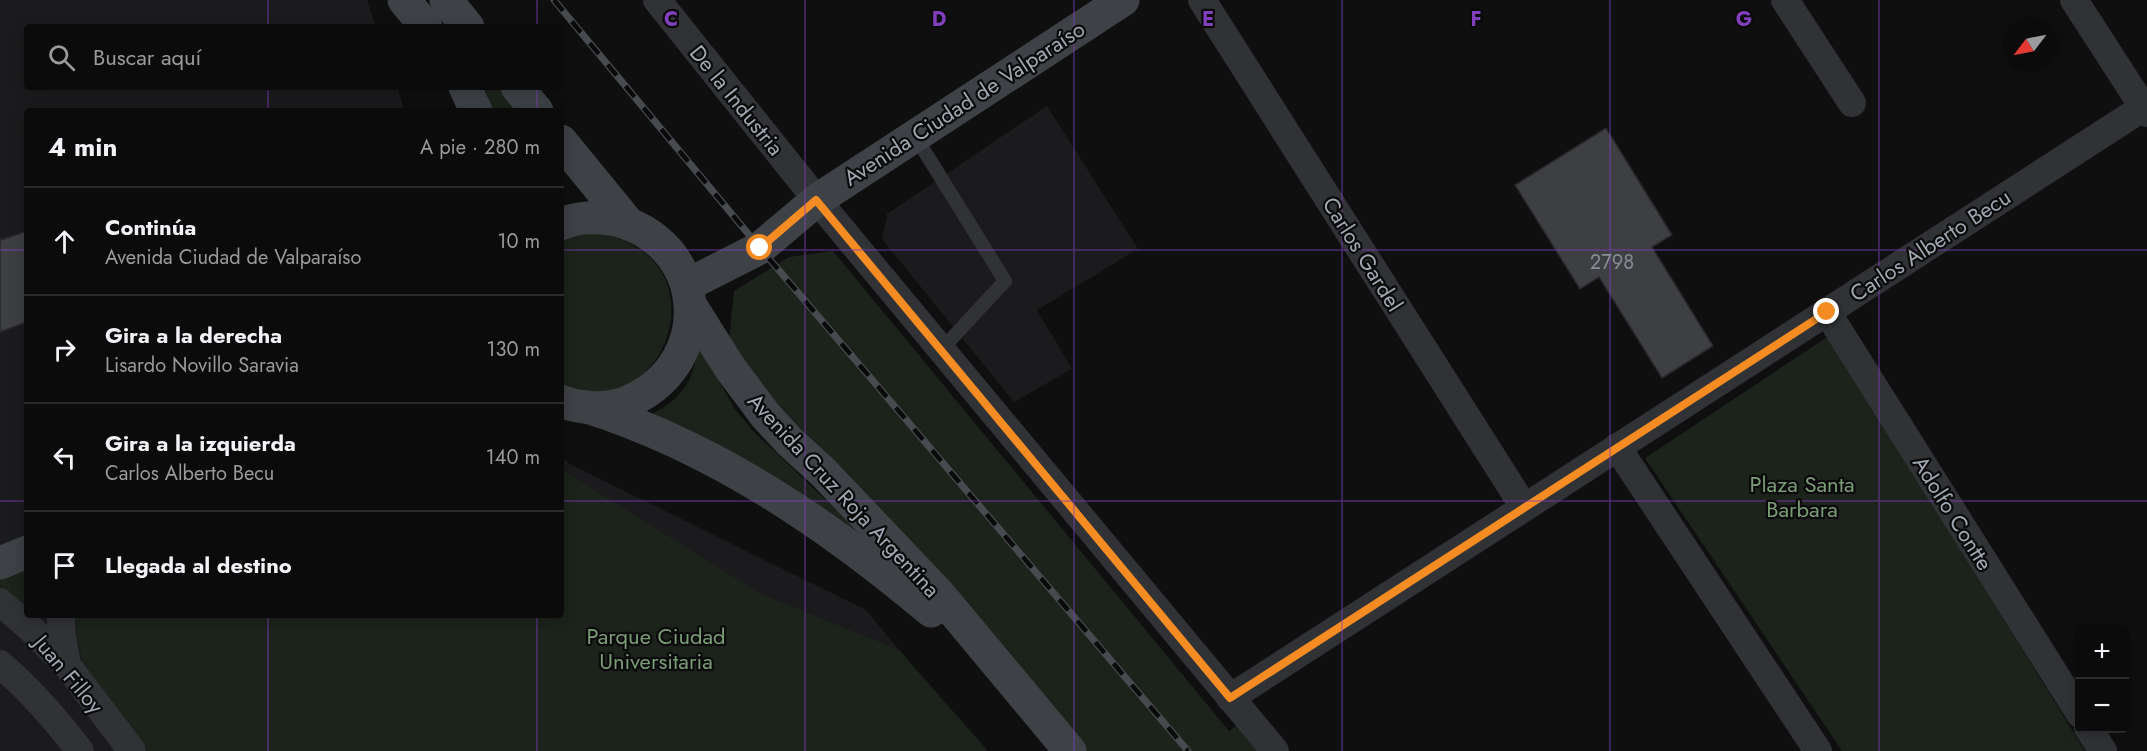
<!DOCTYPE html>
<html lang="es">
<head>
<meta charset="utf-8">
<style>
	:root { --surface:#0b0b0c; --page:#141415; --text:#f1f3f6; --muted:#9a9b9d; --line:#2b2b2d }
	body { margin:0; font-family:Jost,sans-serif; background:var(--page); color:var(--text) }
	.controls { position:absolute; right:18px; bottom:18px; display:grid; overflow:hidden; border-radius:6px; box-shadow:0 3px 15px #0003 }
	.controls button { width:54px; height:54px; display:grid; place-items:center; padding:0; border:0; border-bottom:2px solid var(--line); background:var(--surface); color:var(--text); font:30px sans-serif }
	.compass { position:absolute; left:2003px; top:18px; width:54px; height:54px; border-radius:50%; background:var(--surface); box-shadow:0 3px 15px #0003; rotate:238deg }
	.stop { position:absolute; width:18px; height:18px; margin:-14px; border:4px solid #f48c23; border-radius:50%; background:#fff }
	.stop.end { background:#f48c23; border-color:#fff; box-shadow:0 2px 6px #0008 }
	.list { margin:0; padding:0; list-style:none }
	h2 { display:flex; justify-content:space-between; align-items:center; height:78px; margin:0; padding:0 24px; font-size:26px }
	h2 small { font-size:20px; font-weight:400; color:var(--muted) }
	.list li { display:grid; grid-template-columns:39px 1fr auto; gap:18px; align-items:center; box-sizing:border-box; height:108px; padding:0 24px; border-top:2px solid var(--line) }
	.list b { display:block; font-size:22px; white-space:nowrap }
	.list p { margin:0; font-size:20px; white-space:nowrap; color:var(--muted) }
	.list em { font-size:20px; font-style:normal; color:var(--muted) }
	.icon { flex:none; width:33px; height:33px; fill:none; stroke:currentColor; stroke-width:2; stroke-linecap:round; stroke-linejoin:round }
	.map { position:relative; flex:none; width:2147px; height:751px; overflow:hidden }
	.search { position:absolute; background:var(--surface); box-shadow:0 3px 15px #0003; left:24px; top:24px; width:540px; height:66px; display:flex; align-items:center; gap:15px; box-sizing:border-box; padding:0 21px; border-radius:6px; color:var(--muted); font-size:22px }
	.panel { position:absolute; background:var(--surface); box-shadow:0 3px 15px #0003; left:24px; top:108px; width:540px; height:510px; border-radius:6px }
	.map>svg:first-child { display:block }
	.built { fill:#1b1b1d }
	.green { fill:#1b231b }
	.building { fill:#3e3f43; stroke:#29292c; stroke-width:1.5 }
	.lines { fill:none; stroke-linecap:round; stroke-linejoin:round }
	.lane { stroke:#303235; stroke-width:14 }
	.street { stroke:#303235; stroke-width:28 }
	.secondary { stroke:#3e4145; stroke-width:33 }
	.rail-casing { stroke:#474a4e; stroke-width:7 }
	.rail { stroke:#0a0a0b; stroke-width:4.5; stroke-dasharray:14; stroke-linecap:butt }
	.route { stroke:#f48c23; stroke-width:8 }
	.grid { fill:none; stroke:#813fbd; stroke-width:1.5; stroke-opacity:0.55 }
	.labels { text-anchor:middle; stroke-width:4.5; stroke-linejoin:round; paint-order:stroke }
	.number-label { font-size:20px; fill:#888e96 }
	.street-label { font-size:22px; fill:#a0a8b2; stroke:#0a0a0b }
	.park-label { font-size:22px; fill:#7a9d76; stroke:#0a0a0b }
	.grid-label { font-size:20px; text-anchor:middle; font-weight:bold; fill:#813fbd; stroke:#0a0a0b; stroke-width:4.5; stroke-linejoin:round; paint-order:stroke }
</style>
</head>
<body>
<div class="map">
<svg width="2147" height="751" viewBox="0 0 2147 751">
	<rect width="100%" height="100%" fill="#0f0f10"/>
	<g class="built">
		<polygon points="0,0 367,0 376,27 27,27 27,87 397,87 405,111 27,111 27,615 561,615 561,457 572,465 866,610 983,751 0,751"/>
		<polygon points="1047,106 1138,249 1037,310 1072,369 1014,402 882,239 887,214"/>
	</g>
	<g class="green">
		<polygon points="484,87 509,87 529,111 493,111"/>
		<path d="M597 233C730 256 664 432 561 384V240L580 234Z"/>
		<polygon points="833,251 1229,731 1239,724 1262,751 1079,751 776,417 729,339 734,291 789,257"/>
		<polygon points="1829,336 2085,751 1842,751 1645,458"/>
		<path d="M699 344 734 408 753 431 919 588 652 414C685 397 693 380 699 344Z"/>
		<polygon points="561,469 759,593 899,650 988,751 148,751 83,662 73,615 561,615"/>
		<polygon points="27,568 27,611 0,589 0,579"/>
	</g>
	<g class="building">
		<polygon points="1606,128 1672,235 1652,247 1713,346 1662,378 1599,277 1580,289 1515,185"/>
		<polygon points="27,231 27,322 0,332 0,237 1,240"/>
	</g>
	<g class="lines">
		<polyline class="lane" points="915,136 1005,281 941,350"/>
		<g class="street">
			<polyline points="657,0 817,200 1275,751"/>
			<polyline points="1202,0 1524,507"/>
			<polyline points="1785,0 1852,103"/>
			<polyline points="2074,0 2147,113"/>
			<polyline points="1827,312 2080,714"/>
			<polyline points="1617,447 1818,751"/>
			<polyline points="0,602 31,629 67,665 132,751"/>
			<polyline points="61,615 61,629 67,665"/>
			<path d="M0 664C30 690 56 719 80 751"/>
			<polyline points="1230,698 2147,105"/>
			<polyline points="2088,728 2103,751"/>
		</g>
		<g class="secondary">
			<polyline points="404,0 426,27"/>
			<polyline points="446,0 468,27"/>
			<polyline points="465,87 476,111"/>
			<polyline points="517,87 537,111"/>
			<polyline points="561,141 628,223"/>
			<path d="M561 224C577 217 598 216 615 220 707 242 717 360 632 400 612 410 582 410 561 401"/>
			<polyline points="687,285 760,248 817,200 1123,0"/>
			<polyline points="691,306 730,368 766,416 790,442 823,472 939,594 1070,751"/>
			<path d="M587 407C714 447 829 525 931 611"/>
			<polyline points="0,563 27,552"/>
		</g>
		<g class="rail-casing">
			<polyline id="rail" points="554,0 760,248 1188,751"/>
		</g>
		<use href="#rail" class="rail"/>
	</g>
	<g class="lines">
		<polyline class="route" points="760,248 816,200 1230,698 1827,312"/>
	</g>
	<path class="grid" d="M268 0V27M537 0V27M805 0V751M1074 0V751M1342 0V751M1610 0V751M1879 0V751M268 87V111M537 87V111M0 250H27M561 250H2147M0 501H27M561 501H2147M268 615V751M537 615V751"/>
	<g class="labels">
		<g class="number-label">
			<text x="1612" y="269">2798</text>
		</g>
		<g class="street-label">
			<text transform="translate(737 100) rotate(51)" y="8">De la Industria</text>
			<text transform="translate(964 103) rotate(-33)" y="8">Avenida Ciudad de Valparaíso</text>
			<text transform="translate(1930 245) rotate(-33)" y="8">Carlos Alberto Becu</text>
			<text transform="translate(1363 254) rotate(58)" y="8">Carlos Gardel</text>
			<text transform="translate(844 495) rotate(47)" y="8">Avenida Cruz Roja Argentina</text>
			<text transform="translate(1953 513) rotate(58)" y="8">Adolfo Contte</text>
			<text transform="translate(69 674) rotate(50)" y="8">Juan Filloy</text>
		</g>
		<g class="park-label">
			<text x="1802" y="492">Plaza Santa<tspan x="1802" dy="25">Barbara</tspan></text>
			<text x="656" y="644">Parque Ciudad<tspan x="656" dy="25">Universitaria</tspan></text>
		</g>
	</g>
	<g class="grid-label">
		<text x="671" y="26">C</text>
		<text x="939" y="26">D</text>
		<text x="1208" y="26">E</text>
		<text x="1476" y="26">F</text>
		<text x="1744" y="26">G</text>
	</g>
</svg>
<div class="controls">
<button>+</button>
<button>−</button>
</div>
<svg class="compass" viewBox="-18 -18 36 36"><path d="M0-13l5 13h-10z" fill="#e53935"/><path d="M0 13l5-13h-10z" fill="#9a9b9d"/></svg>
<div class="stop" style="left:760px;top:248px"></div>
<div class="stop end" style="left:1827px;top:312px"></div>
<div class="search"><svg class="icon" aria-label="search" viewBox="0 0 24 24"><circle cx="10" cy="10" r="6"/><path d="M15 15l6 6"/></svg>Buscar aquí</div>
<section class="panel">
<h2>4 min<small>A pie · 280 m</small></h2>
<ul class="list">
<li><svg class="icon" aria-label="ahead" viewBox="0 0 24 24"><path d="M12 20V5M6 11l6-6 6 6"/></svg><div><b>Continúa</b><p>Avenida Ciudad de Valparaíso</p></div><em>10 m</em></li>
<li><svg class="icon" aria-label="right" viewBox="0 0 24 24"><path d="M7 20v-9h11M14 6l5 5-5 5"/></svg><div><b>Gira a la derecha</b><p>Lisardo Novillo Saravia</p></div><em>130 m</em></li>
<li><svg class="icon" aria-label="left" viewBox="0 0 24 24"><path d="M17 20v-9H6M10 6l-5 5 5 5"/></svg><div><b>Gira a la izquierda</b><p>Carlos Alberto Becu</p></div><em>140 m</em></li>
<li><svg class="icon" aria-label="arrive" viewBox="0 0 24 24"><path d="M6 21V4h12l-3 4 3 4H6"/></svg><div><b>Llegada al destino</b></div></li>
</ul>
</section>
</div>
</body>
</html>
